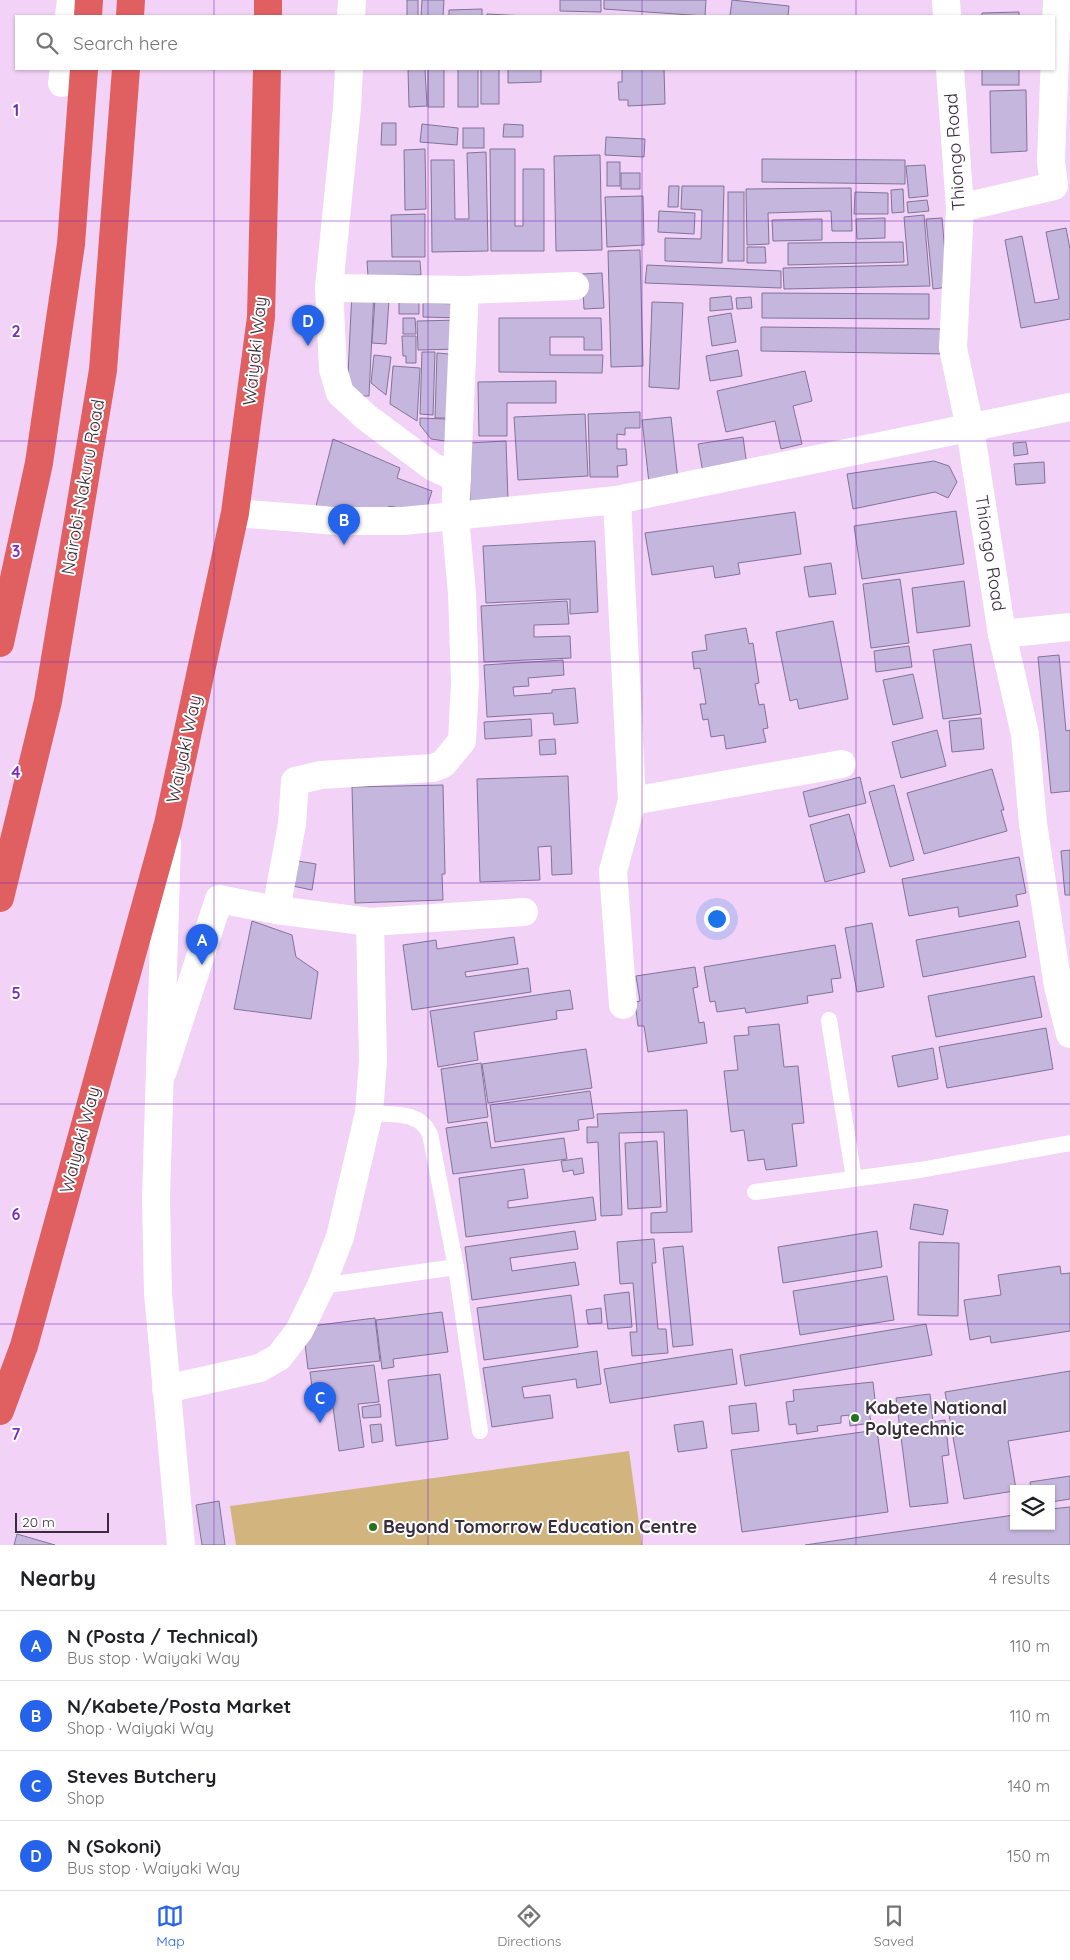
<!DOCTYPE html>
<html lang="en">
<head>
<meta charset="utf-8">
<style>
	:root { --surface:#fff; --page:#f6f6f6; --text:#202124; --muted:#757577; --line:#e0e0e0; --accent:#2563eb }
	body { margin:0; font-family:Quicksand,sans-serif; background:var(--page); color:var(--text) }
	.controls { position:absolute; right:15px; bottom:15px; display:grid; overflow:hidden; border-radius:0px; box-shadow:0 1px 4px #0004 }
	.controls button { width:45px; height:45px; display:grid; place-items:center; padding:0; border:0; border-bottom:1px solid var(--line); background:var(--surface); color:var(--text); font:25px sans-serif }
	.scale { position:absolute; left:15px; bottom:12px; width:94px; box-sizing:border-box; padding-left:5px; border:2px solid #392d3b; border-top:0; font-size:14px; line-height:18px; white-space:nowrap; color:#392d3b; -webkit-text-stroke:4px #fff; paint-order:stroke }
	.you { position:absolute; left:716px; top:918px; width:18px; height:18px; margin:-12px; border:4px solid #fff; border-radius:50%; background:#1a73e8; box-shadow:0 0 0 8px #1a73e833 }
	.badge { display:grid; place-items:center; width:32px; height:32px; border-radius:50%; background:var(--accent); color:#fff; font-size:16px; font-weight:700 }
	.pin { position:absolute; translate:-50% -41px; filter:drop-shadow(0 1px 2px #0008) }
	.pin::after { content:''; position:absolute; top:26px; width:18px; height:15px; background:inherit; clip-path:polygon(0 0,100% 0,50% 100%) }
	.list { margin:0; padding:0; list-style:none }
	h2 { display:flex; justify-content:space-between; align-items:center; height:65px; margin:0; padding:0 20px; font-size:21px }
	h2 small { font-size:16px; font-weight:400; color:var(--muted) }
	.list li { display:grid; grid-template-columns:32px 1fr auto; gap:15px; align-items:center; box-sizing:border-box; height:70px; padding:0 20px; border-top:1px solid var(--line) }
	.list b { display:block; font-size:19px; white-space:nowrap }
	.list p { margin:0; font-size:16px; white-space:nowrap; color:var(--muted) }
	.list em { font-size:16px; font-style:normal; color:var(--muted) }
	.icon { flex:none; width:28px; height:28px; fill:none; stroke:currentColor; stroke-width:2; stroke-linecap:round; stroke-linejoin:round }
	.map { position:relative; flex:none; width:1070px; height:1545px; overflow:hidden }
	.search { position:absolute; background:var(--surface); box-shadow:0 1px 4px #0004; left:15px; right:15px; top:15px; height:55px; display:flex; align-items:center; gap:12px; box-sizing:border-box; padding:0 18px; border-radius:0px; color:var(--muted); font-size:19px }
	.sheet { height:345px; background:var(--surface) }
	nav { display:flex; justify-content:space-around; align-items:center; box-sizing:border-box; height:70px; border-top:1px solid var(--line); background:var(--surface); font-size:14px; color:var(--muted) }
	nav a { display:grid; justify-items:center; gap:2px }
	nav .on { color:var(--accent) }
	.map>svg:first-child { display:block }
	.green { fill:#d2b47f }
	.building { fill:#c5b6de; stroke:#827399 }
	.lines { fill:none; stroke-linecap:round; stroke-linejoin:round }
	.lane { stroke:#fff; stroke-width:16 }
	.street { stroke:#fff; stroke-width:28 }
	.secondary { stroke:#fff; stroke-width:28 }
	.highway { stroke:#e05f61; stroke-width:28 }
	.grid { fill:none; stroke:#7b2cbf; stroke-width:1; stroke-opacity:0.55 }
	.poi-dot { fill:#23731c; stroke:#fff; stroke-width:2 }
	.labels { text-anchor:middle; stroke-width:4; stroke-linejoin:round; paint-order:stroke }
	.street-label { font-size:18px; fill:#392d3b; stroke:#fff }
	.poi-label { font-size:18px; font-weight:bold; fill:#392d3b; stroke:#fff; text-anchor:start }
	.grid-label { font-size:16px; text-anchor:middle; font-weight:bold; fill:#7b2cbf; stroke:#fff; stroke-width:4; stroke-linejoin:round; paint-order:stroke }
</style>
</head>
<body>
<div class="map">
<svg width="1070" height="1545" viewBox="0 0 1070 1545">
	<rect width="100%" height="100%" fill="#f2d2f6"/>
	<polygon class="green" points="629,1451 642,1545 236,1545 230,1506"/>
	<g class="building">
		<rect x="407" y="0" width="11" height="16"/>
		<polygon points="422,0 444,0 443,16 421,16"/>
		<polygon points="560,0 601,0 601,12 560,11"/>
		<polygon points="604,0 706,0 705,16 604,9"/>
		<polygon points="732,0 789,6 788,16 730,16"/>
		<polygon points="482,9 482,16 449,16 449,10"/>
		<polygon points="1019,12 1019,16 982,16 982,13"/>
		<polygon points="487,14 525,16 487,16"/>
		<polygon points="408,69 425,69 427,106 409,107"/>
		<rect x="428" y="69" width="16" height="38"/>
		<rect x="458" y="69" width="20" height="38"/>
		<rect x="481" y="69" width="18" height="35"/>
		<polygon points="508,69 541,69 541,82 508,83"/>
		<polygon points="622,69 664,69 665,104 628,106 628,100 619,100 618,82 622,82"/>
		<rect x="982" y="69" width="37" height="16"/>
		<polygon points="1026,90 1027,151 991,153 990,91"/>
		<polygon points="382,123 396,123 396,145 381,145"/>
		<polygon points="422,124 458,128 457,145 420,142"/>
		<polygon points="504,124 523,125 523,137 503,137"/>
		<rect x="463" y="128" width="21" height="20"/>
		<polygon points="606,137 645,139 644,157 605,155"/>
		<polygon points="425,149 426,209 405,210 404,150"/>
		<polygon points="490,149 515,149 515,226 523,226 523,169 544,169 544,251 491,251"/>
		<polygon points="486,152 488,251 432,252 431,160 454,160 455,219 469,219 467,153"/>
		<polygon points="600,155 602,250 556,251 554,156"/>
		<polygon points="762,159 905,160 905,184 762,182"/>
		<rect x="607" y="162" width="13" height="24"/>
		<polygon points="925,165 928,196 909,198 906,166"/>
		<rect x="621" y="173" width="19" height="16"/>
		<polygon points="669,186 679,186 678,207 668,207"/>
		<polygon points="682,186 724,186 722,263 665,261 665,238 701,239 702,210 681,209"/>
		<polygon points="851,188 852,231 832,231 831,211 768,213 769,244 747,245 746,189"/>
		<polygon points="903,189 904,212 892,213 891,190"/>
		<rect x="728" y="192" width="16" height="69"/>
		<polygon points="855,192 888,193 888,214 854,214"/>
		<polygon points="643,196 644,245 607,247 605,197"/>
		<polygon points="927,200 929,211 908,213 907,202"/>
		<polygon points="659,211 695,213 694,234 658,232"/>
		<polygon points="425,214 425,257 392,257 391,215"/>
		<polygon points="924,215 930,286 784,289 783,268 908,265 904,217"/>
		<polygon points="885,218 885,238 857,239 856,219"/>
		<polygon points="942,218 948,287 933,289 926,219"/>
		<polygon points="822,219 822,240 773,241 772,220"/>
		<polygon points="1066,228 1070,249 1070,319 1021,328 1005,240 1022,236 1035,303 1059,299 1046,232"/>
		<polygon points="903,242 904,262 788,265 788,243"/>
		<polygon points="747,247 765,247 766,263 747,263"/>
		<polygon points="640,250 643,366 611,367 608,251"/>
		<polygon points="367,261 420,261 421,275 368,276"/>
		<polygon points="647,265 781,271 781,288 645,283"/>
		<polygon points="602,273 604,308 584,309 582,274"/>
		<polygon points="352,291 374,292 369,396 347,396"/>
		<polygon points="762,293 929,294 929,319 762,318"/>
		<polygon points="731,296 733,309 710,311 710,298"/>
		<polygon points="751,297 752,308 737,309 736,298"/>
		<polygon points="375,299 389,300 386,344 372,343"/>
		<polygon points="399,299 419,300 419,314 399,314"/>
		<polygon points="652,302 683,303 679,389 649,387"/>
		<polygon points="423,303 462,304 462,318 423,317"/>
		<polygon points="731,313 736,342 712,346 708,317"/>
		<polygon points="403,318 415,318 416,334 403,334"/>
		<polygon points="499,318 601,318 602,350 584,350 584,337 550,337 550,355 603,355 602,373 499,372"/>
		<polygon points="460,320 460,349 418,350 417,321"/>
		<polygon points="761,327 948,329 947,354 761,351"/>
		<polygon points="402,336 416,336 416,363 406,363 406,356 403,356"/>
		<polygon points="738,350 742,376 710,381 706,356"/>
		<polygon points="422,352 435,352 433,415 420,414"/>
		<polygon points="437,353 449,354 447,418 435,418"/>
		<polygon points="374,355 391,357 386,395 371,383"/>
		<polygon points="393,366 420,368 417,421 390,404"/>
		<polygon points="805,371 812,401 793,406 802,444 781,449 775,421 726,432 717,391"/>
		<polygon points="556,381 556,403 507,403 507,436 479,436 478,382"/>
		<polygon points="640,412 640,428 625,428 625,435 617,434 617,449 626,449 627,465 617,466 618,477 590,477 588,414"/>
		<polygon points="585,414 588,476 518,480 514,417"/>
		<polygon points="671,417 678,480 649,483 642,420"/>
		<polygon points="420,418 446,419 445,441 431,439 420,425"/>
		<polygon points="743,437 747,466 703,473 698,444"/>
		<polygon points="333,439 400,468 397,478 432,491 425,513 389,506 387,510 316,506"/>
		<polygon points="506,441 508,500 470,502 468,443"/>
		<polygon points="1026,442 1028,454 1014,456 1013,443"/>
		<polygon points="934,461 949,466 957,482 948,498 935,492 853,509 847,474"/>
		<polygon points="1044,462 1045,483 1016,485 1014,464"/>
		<polygon points="956,511 964,564 862,579 854,526"/>
		<polygon points="795,512 801,554 738,563 740,574 715,578 713,566 652,575 645,533"/>
		<polygon points="595,541 598,612 570,614 570,599 486,603 483,546"/>
		<polygon points="831,563 836,594 809,597 804,567"/>
		<polygon points="900,579 909,643 871,648 863,584"/>
		<polygon points="964,581 970,626 917,633 912,588"/>
		<polygon points="567,601 569,624 534,625 534,637 570,636 571,658 484,662 481,606"/>
		<polygon points="833,621 848,699 799,709 797,699 790,701 776,632"/>
		<polygon points="746,628 749,644 753,643 759,683 755,684 759,705 764,704 768,728 763,729 766,742 726,749 724,735 711,737 708,719 703,720 700,704 706,704 700,668 694,669 692,652 707,650 705,635"/>
		<polygon points="971,644 981,714 943,719 933,650"/>
		<polygon points="909,646 912,667 876,672 874,651"/>
		<polygon points="1059,655 1066,731 1070,730 1070,791 1051,793 1038,657"/>
		<polygon points="563,660 564,675 528,678 529,686 513,687 514,696 552,693 552,690 575,688 578,723 554,725 553,713 487,717 484,665"/>
		<polygon points="913,674 923,718 893,725 883,680"/>
		<polygon points="981,718 984,749 952,752 949,721"/>
		<polygon points="531,719 532,736 485,739 484,722"/>
		<polygon points="937,730 946,766 901,778 892,742"/>
		<polygon points="555,739 556,754 540,755 539,740"/>
		<polygon points="992,769 1004,810 1001,810 1007,831 924,854 907,793"/>
		<polygon points="568,776 572,874 552,875 551,846 538,847 540,880 480,882 477,779"/>
		<polygon points="860,777 866,803 809,817 803,792"/>
		<polygon points="443,785 445,874 442,874 443,900 355,903 352,787"/>
		<polygon points="894,785 914,860 890,867 869,792"/>
		<polygon points="849,814 865,872 825,882 810,825"/>
		<polygon points="1070,850 1070,895 1065,895 1061,851"/>
		<polygon points="1019,857 1026,893 1016,895 1018,906 959,917 958,907 909,916 902,879"/>
		<polygon points="292,860 316,864 312,890 288,885"/>
		<polygon points="252,921 292,935 296,957 318,972 311,1019 234,1009"/>
		<polygon points="1019,921 1026,957 923,977 916,940"/>
		<polygon points="872,923 884,987 857,992 845,928"/>
		<polygon points="514,937 518,964 465,972 466,977 528,968 531,992 412,1010 403,945 436,940 437,949"/>
		<polygon points="835,945 841,978 831,979 833,992 807,996 808,1003 746,1013 745,1008 717,1012 715,1001 710,1002 704,967"/>
		<polygon points="695,967 698,987 693,988 699,1023 704,1022 707,1043 648,1052 644,1026 638,1026 635,1002 640,1001 636,976"/>
		<polygon points="1034,976 1042,1017 936,1037 928,996"/>
		<polygon points="570,990 573,1009 556,1011 557,1019 474,1032 478,1060 438,1067 430,1011"/>
		<polygon points="779,1024 784,1067 798,1066 804,1123 792,1124 797,1166 766,1170 764,1159 748,1161 744,1130 731,1132 724,1071 738,1070 734,1036 749,1035 748,1027"/>
		<polygon points="1046,1028 1053,1069 947,1088 939,1047"/>
		<polygon points="933,1048 938,1079 898,1087 892,1056"/>
		<polygon points="586,1049 592,1088 488,1103 482,1064"/>
		<polygon points="481,1063 488,1117 448,1123 441,1069"/>
		<polygon points="590,1091 594,1118 578,1120 579,1130 495,1142 490,1105"/>
		<polygon points="687,1110 692,1232 651,1233 651,1213 667,1212 664,1132 619,1133 622,1215 601,1216 598,1142 587,1143 587,1127 598,1127 597,1114"/>
		<polygon points="487,1122 491,1148 564,1138 567,1159 453,1174 446,1128"/>
		<polygon points="657,1141 661,1207 628,1209 625,1143"/>
		<polygon points="582,1158 584,1173 574,1175 573,1170 563,1172 561,1161"/>
		<polygon points="524,1169 528,1198 508,1201 508,1208 593,1197 596,1220 466,1237 459,1178"/>
		<polygon points="914,1204 948,1210 943,1235 910,1229"/>
		<polygon points="575,1231 578,1249 510,1258 512,1271 575,1262 579,1285 472,1300 465,1247"/>
		<polygon points="877,1231 882,1267 783,1283 778,1247"/>
		<polygon points="654,1239 656,1263 652,1263 658,1329 666,1329 668,1353 632,1356 630,1332 637,1332 633,1283 620,1284 617,1242"/>
		<polygon points="919,1242 959,1243 958,1316 918,1315"/>
		<polygon points="683,1246 693,1345 673,1347 663,1248"/>
		<polygon points="1060,1266 1061,1274 1070,1273 1070,1331 991,1343 990,1336 970,1340 964,1300 1001,1295 998,1275"/>
		<polygon points="887,1276 894,1320 800,1335 793,1291"/>
		<polygon points="629,1292 632,1327 608,1329 604,1295"/>
		<polygon points="571,1295 578,1347 484,1360 477,1308"/>
		<polygon points="601,1308 602,1323 588,1324 586,1310"/>
		<polygon points="442,1312 448,1352 393,1359 394,1367 382,1369 376,1320"/>
		<polygon points="375,1318 380,1361 308,1369 303,1327"/>
		<polygon points="926,1324 932,1355 745,1386 740,1355"/>
		<polygon points="732,1349 737,1384 610,1403 604,1369"/>
		<polygon points="597,1351 601,1384 577,1388 576,1379 522,1387 524,1398 550,1395 553,1418 492,1427 483,1368"/>
		<polygon points="374,1365 379,1402 358,1404 364,1447 339,1451 333,1407 315,1410 310,1372"/>
		<polygon points="1070,1371 1070,1431 1008,1441 1016,1489 1014,1489 1014,1491 964,1499 945,1392"/>
		<polygon points="440,1374 448,1439 396,1446 388,1380"/>
		<polygon points="873,1382 876,1409 869,1410 871,1423 850,1426 849,1415 841,1416 841,1423 817,1426 818,1431 797,1434 796,1424 789,1425 786,1402 794,1401 793,1390"/>
		<polygon points="930,1394 933,1422 945,1420 949,1455 942,1456 948,1503 910,1507 896,1398"/>
		<polygon points="756,1403 759,1431 732,1434 729,1406"/>
		<polygon points="380,1404 381,1417 363,1418 362,1407"/>
		<polygon points="703,1421 707,1448 678,1452 674,1425"/>
		<polygon points="381,1424 383,1441 372,1443 370,1425"/>
		<polygon points="877,1430 888,1512 742,1532 731,1450"/>
		<polygon points="1070,1476 1070,1499 1051,1502 1051,1489 1031,1489 1030,1482"/>
		<polygon points="219,1501 225,1545 202,1545 196,1505"/>
		<polygon points="1070,1507 1070,1545 805,1545 1014,1515 1014,1526 1051,1526 1051,1509"/>
		<polygon points="17,1534 55,1545 14,1545"/>
	</g>
	<g class="lines">
		<g class="lane">
			<polyline points="829,1020 854,1179"/>
			<path d="M369 1113C392 1115 419 1110 430 1134L456 1267 480 1431"/>
			<polyline points="755,1192 920,1170 1070,1143"/>
			<polyline points="321,1286 456,1267"/>
		</g>
		<g class="street">
			<polyline points="946,0 947,16"/>
			<polyline points="69,16 71,0"/>
			<polyline points="351,16 352,0"/>
			<polyline points="349,69 347,108 329,288 333,369 340,393 366,417 433,467 457,478"/>
			<polyline points="950,69 960,208 953,348 970,428 1002,634 1025,734 1033,824 1058,986 1070,1034"/>
			<polyline points="62,83 64,69"/>
			<polyline points="960,208 1054,186 1051,161 1057,0"/>
			<polyline points="329,288 465,290 575,286"/>
			<polyline points="617,500 632,801 613,871 623,1005"/>
			<polyline points="235,513 337,521 403,521 617,500 1070,407"/>
			<polyline points="1002,634 1070,627"/>
			<polyline points="632,801 842,764"/>
			<polyline points="276,910 292,824 295,781 321,775 433,768 443,764 462,741 465,683 462,593 455,517 465,290"/>
			<polyline points="370,922 524,912"/>
			<polyline points="163,1071 219,899 276,910 370,922 373,1061 369,1113 340,1237 321,1286 299,1331 279,1357 260,1368 166,1389"/>
		</g>
		<polyline class="secondary" points="167,843 156,1198 158,1293 181,1545"/>
		<g class="highway">
			<polyline points="88,16 89,0"/>
			<polyline points="130,16 131,0"/>
			<polyline points="268,16 268,0"/>
			<polyline points="0,643 39,463 71,244 84,69"/>
			<polyline points="0,898 48,701 103,370 126,69"/>
			<polyline points="0,1411 24,1346 168,824 235,513 261,317 267,69"/>
		</g>
	</g>
	<path class="grid" d="M214 0V16M428 0V16M642 0V16M856 0V16M214 69V1545M428 69V1545M642 69V1545M856 69V1545M0 221H1070M0 441H1070M0 662H1070M0 883H1070M0 1104H1070M0 1324H1070"/>
	<g class="poi-dot">
		<circle cx="855" cy="1418" r="5"/>
		<circle cx="373" cy="1527" r="5"/>
	</g>
	<g class="labels">
		<g class="street-label">
			<text transform="translate(955 152) rotate(-94)" y="6">Thiongo Road</text>
			<text transform="translate(255 351) rotate(-84)" y="6">Waiyaki Way</text>
			<text transform="translate(83 487) rotate(-80)" y="6">Nairobi-Nakuru Road</text>
			<text transform="translate(990 553) rotate(81)" y="6">Thiongo Road</text>
			<text transform="translate(184 749) rotate(-78)" y="6">Waiyaki Way</text>
			<text transform="translate(80 1140) rotate(-75)" y="6">Waiyaki Way</text>
		</g>
		<g class="poi-label">
			<text x="865" y="1414">Kabete National<tspan x="865" dy="21">Polytechnic</tspan></text>
			<text x="383" y="1533">Beyond Tomorrow Education Centre</text>
		</g>
	</g>
	<g class="grid-label">
		<text x="16" y="116">1</text>
		<text x="16" y="337">2</text>
		<text x="16" y="557">3</text>
		<text x="16" y="778">4</text>
		<text x="16" y="999">5</text>
		<text x="16" y="1220">6</text>
		<text x="16" y="1440">7</text>
	</g>
</svg>
<div class="controls">
<button><svg class="icon" aria-label="layers" viewBox="0 0 24 24"><path d="M12 4l9 5-9 5-9-5zM3 14l9 5 9-5"/></svg></button>
</div>
<div class="scale">20 m</div>
<div class="you"></div>
<div class="pin badge" style="left:202px;top:965px">A</div>
<div class="pin badge" style="left:344px;top:545px">B</div>
<div class="pin badge" style="left:320px;top:1423px">C</div>
<div class="pin badge" style="left:308px;top:346px">D</div>
<div class="search"><svg class="icon" aria-label="search" viewBox="0 0 24 24"><circle cx="10" cy="10" r="6"/><path d="M15 15l6 6"/></svg>Search here</div>
</div>
<section class="sheet">
<h2>Nearby<small>4 results</small></h2>
<ul class="list">
<li><span class="badge">A</span><div><b>N (Posta / Technical)</b><p>Bus stop · Waiyaki Way</p></div><em>110 m</em></li>
<li><span class="badge">B</span><div><b>N/Kabete/Posta Market</b><p>Shop · Waiyaki Way</p></div><em>110 m</em></li>
<li><span class="badge">C</span><div><b>Steves Butchery</b><p>Shop</p></div><em>140 m</em></li>
<li><span class="badge">D</span><div><b>N (Sokoni)</b><p>Bus stop · Waiyaki Way</p></div><em>150 m</em></li>
</ul>
</section>
<nav>
<a class="on"><svg class="icon" aria-label="map" viewBox="0 0 24 24"><path d="M3 6l6-2 6 2 6-2v14l-6 2-6-2-6 2zM9 4v14M15 6v14"/></svg>Map</a>
<a><svg class="icon" aria-label="directions" viewBox="0 0 24 24"><path d="M12 3l9 9-9 9-9-9zM9 14v-3h6M13 9l2 2-2 2"/></svg>Directions</a>
<a><svg class="icon" aria-label="saved" viewBox="0 0 24 24"><path d="M7 4h10v16l-5-4-5 4z"/></svg>Saved</a>
</nav>
</body>
</html>
